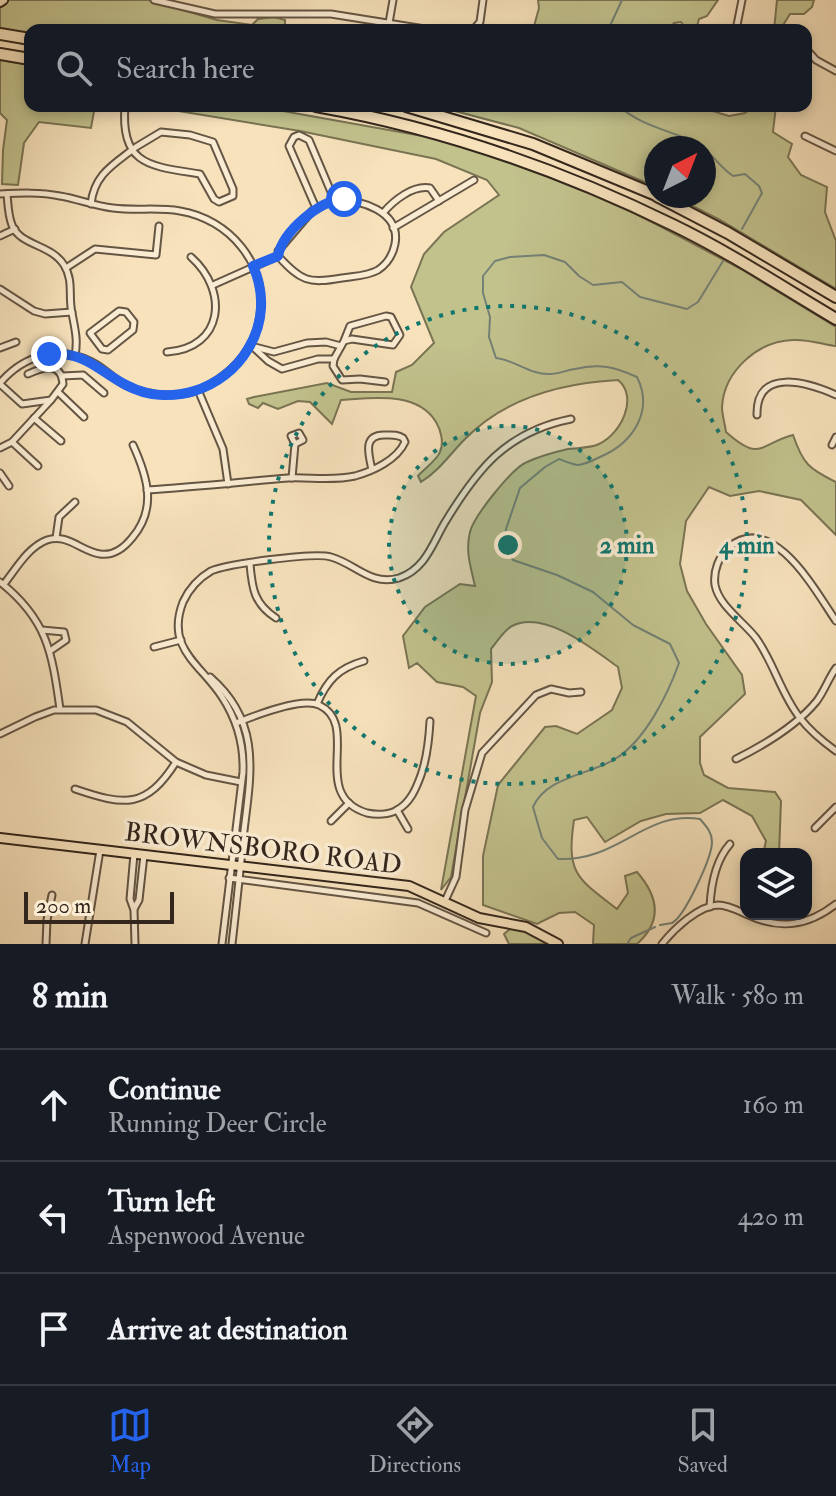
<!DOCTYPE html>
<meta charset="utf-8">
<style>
:root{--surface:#171b24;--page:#20242c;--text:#f1f3f6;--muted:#9ea1a6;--line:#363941;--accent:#2563eb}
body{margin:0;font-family:"IM FELL Double Pica",serif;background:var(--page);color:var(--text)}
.controls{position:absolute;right:24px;bottom:24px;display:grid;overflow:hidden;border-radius:16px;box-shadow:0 4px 12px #0003}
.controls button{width:72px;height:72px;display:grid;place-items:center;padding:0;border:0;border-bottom:2px solid var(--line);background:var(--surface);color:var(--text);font:40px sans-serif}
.compass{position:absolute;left:644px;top:136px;width:72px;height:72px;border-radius:50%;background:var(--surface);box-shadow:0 4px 12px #0003;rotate:42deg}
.scale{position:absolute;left:24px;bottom:20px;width:150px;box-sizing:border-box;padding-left:8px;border:4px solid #33261c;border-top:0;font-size:22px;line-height:28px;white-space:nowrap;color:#33261c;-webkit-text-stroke:6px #faecd3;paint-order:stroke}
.stop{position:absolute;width:24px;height:24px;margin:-18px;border:6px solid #2563eb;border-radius:50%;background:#fff}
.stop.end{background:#2563eb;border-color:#fff;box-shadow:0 2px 8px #0008}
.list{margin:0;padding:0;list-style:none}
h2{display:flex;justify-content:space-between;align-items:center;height:104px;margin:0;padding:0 32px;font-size:34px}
h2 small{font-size:26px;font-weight:400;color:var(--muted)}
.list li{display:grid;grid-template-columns:52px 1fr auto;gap:24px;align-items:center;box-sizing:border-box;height:112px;padding:0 32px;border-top:2px solid var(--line)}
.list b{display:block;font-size:30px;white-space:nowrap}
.list p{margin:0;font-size:26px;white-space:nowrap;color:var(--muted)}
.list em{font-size:26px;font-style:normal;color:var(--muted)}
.icon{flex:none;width:44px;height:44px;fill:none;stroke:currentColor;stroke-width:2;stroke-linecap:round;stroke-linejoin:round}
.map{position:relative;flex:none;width:836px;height:944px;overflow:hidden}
.search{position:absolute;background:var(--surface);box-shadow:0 4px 12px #0003;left:24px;right:24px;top:24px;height:88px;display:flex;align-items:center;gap:20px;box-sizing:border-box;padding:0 28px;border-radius:16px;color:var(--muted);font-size:30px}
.sheet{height:440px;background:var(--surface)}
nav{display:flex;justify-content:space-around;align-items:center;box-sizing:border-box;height:112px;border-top:2px solid var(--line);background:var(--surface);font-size:22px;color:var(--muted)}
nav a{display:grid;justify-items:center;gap:4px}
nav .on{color:var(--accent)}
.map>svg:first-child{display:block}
.green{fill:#c2c28d;stroke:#7a7454;stroke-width:2}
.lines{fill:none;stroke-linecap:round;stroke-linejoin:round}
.stream{stroke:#738176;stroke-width:2}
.street-casing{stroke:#645544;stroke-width:9}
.primary-casing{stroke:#33261c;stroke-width:12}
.highway-casing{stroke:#33261c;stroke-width:14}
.street{stroke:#faecd3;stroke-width:5}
.primary{stroke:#f7e2bc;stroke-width:8}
.highway{stroke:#f7e2bc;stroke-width:10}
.route{stroke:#2563eb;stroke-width:10}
.ring{fill:none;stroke:#0f766e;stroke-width:4;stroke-dasharray:4 8}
.labels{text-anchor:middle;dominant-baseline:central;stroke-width:7;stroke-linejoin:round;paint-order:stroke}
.street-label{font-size:26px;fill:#33261c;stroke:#faecd3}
.centre{fill:#0f766e;stroke:#faecd3;stroke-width:4}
.ring-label{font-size:24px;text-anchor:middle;font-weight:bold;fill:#0f766e;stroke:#faecd3;stroke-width:7;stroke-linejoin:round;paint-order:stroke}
</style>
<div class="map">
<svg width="836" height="944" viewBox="0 0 836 944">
<rect width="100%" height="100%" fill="#f7e2bc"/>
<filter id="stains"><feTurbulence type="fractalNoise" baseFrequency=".0025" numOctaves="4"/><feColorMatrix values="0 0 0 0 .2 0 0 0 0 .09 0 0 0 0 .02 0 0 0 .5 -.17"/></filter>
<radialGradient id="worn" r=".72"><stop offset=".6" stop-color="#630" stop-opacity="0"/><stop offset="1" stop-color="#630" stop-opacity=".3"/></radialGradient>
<g class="green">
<polygon points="9,0 148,0 217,20 252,25 258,19 274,17 285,20 285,30 30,30 30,34 0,29 0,8"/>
<polygon points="538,0 718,0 707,16 699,19 696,30 687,30 681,22 674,23 669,30 533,30 539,8"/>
<polygon points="777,0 814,0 812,7 804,14 790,14 780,30 774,30"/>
<polygon points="0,60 30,65 30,106 95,106 91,128 39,122 24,143 18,185 2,184 3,150 7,120 0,113"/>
<path d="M148,106H255L439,139L532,170L616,203L741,269L836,327V346C822,344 807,339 793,340C758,341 724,371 722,407C722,415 725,424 726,432C761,463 759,444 793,435C803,464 809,469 836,482V535L801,500L759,491L730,496L709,487L686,521L680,564L687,591L706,624L742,675L745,694L700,737V763L704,775L728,788L775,792L781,801L779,854H763L766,841L752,816L723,800L700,813L666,814L641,821L605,842L587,817L574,820C566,874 577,878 617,909L628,893L625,876L637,872C658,896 663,921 637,944H593L594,925L575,912L559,913L537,924L483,905V856L498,785L545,727L556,726L577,734L612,710L622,688L618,667C593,649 544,609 512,626C504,630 497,642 491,649L492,682L480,713L451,877L441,890L476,696L463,687L437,682L417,663L409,668L403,636L425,607L460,584L475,586C471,568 465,551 470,532C474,516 512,468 527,462C540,456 555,452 568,449C577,448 591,448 599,444C621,434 639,397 618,380C562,383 506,397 465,439C450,454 439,471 421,482L418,476C424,469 437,460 440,452C444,443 441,430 436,422C417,391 373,398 341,400L332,424L310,402L298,401L278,409L263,403L258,408L249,404L247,399L254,397L327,383L351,392H392L396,372L412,365L434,343L411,287L424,254L444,232L499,195L487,180L436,159L300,131Z"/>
<polygon points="436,106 707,106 709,110 729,116 745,113 754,106 776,106 773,132 792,144 788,157 801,175 827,187 825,212 836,241 836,289 720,220 673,196 704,196 704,148 656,148 656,187 519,128"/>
<polygon points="510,929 524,929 555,944 509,944 504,934"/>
</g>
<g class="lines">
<g class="stream">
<polyline points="608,30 622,0"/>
<path d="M619,106C641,126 668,130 695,142C709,149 718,166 733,176L745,174L759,186L762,193L742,229"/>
<path d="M660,925C660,925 672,923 672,923C685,916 712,857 712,842C712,832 706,826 700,819C645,810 618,862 558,859L542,838L533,807C546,777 589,775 615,759C645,741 668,694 679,663L670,644L633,625L593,592L557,575L513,560L504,546L506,529L520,488L545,467L559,459C564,461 571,464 577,465C584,465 594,460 600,457C633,443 654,411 637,377C615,367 599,363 575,369C567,370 558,374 550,374C530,375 515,360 496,358L489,337L490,317L483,293V276L495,261L510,257L544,255L565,262L579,276L593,285L622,282L640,297L687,309L698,302L723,261"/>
<polyline points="627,944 631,938 655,927"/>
</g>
<g class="street-casing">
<g id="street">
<polyline points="154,0 215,14 331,14 431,30"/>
<polyline points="389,23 393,0"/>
<polyline points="473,30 480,22 483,0"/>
<polyline points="736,30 742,0"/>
<polyline points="808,51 816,60 836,71"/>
<polyline points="805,136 836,151"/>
<path d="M0,194C20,193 40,192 60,196C78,199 95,206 113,208C136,211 158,207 180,211C229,219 268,264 260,315C256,346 236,370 209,385C185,399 152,397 127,386C114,380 105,368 92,362C59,345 24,355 0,383"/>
<path d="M7,194C8,204 8,215 12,225C20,246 51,244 64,265C74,281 68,296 72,313C75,330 78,339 75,356"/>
<path d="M334,200C360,199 401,211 395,244C393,254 387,264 378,270C368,276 354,276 342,278C308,284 301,281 278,256V251L312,211Z"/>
<path d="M91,204C94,176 111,166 132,150L136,147L161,132L190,135L213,142L233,189V196L219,202L214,199L200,174C151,166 120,166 125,106"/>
<polyline points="316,208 289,146 294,137 299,135 309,140 334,199"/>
<path d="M383,213C394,200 413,185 430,188L439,201"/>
<polyline points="393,228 474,180"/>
<polyline points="0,236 15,229"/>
<polyline points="66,268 95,249 156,255 159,226"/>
<polyline points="213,285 278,256"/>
<polyline points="0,289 34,311 45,314 72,312"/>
<polygon points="119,311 126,312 134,322 133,330 108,350 102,349 90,333"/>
<polyline points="251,345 268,361 282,369 318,359 334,359"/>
<polyline points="255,347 274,352 307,343 326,342 341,346"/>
<polyline points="0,348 16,342"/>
<path d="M167,352C224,348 229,291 191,257"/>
<polyline points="334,359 344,341 352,339 393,345 400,335 391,317 386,316 350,326 344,341"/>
<polyline points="334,359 333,366 342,380 360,379 385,382"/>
<polyline points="62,376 83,375 104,393"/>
<path d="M0,384L22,404L51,400L63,384C61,361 43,367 28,374"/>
<polyline points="198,390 223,449 228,484"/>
<polyline points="58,392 84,417"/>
<path d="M757,415C756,366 809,383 836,395"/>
<polyline points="34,418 61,441"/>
<polyline points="12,442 38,466"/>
<polyline points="832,445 836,437"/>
<polyline points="0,448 12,442 50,401"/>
<polyline points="0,473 9,486"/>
<polyline points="292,478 295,444 291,436 299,433 303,440 295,444"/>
<path d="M147,490C194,487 241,482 288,478C310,477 333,481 355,476C373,471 397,460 405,442L403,438C397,434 392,435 384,435C362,435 369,455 372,470"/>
<polyline points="56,538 59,517 75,502"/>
<path d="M250,564C252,588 254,604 276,618"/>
<path d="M0,582C47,619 52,652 60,709"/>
<path d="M4,584C16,569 28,547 47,540C67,533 81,551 100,554C113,556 124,548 132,538C157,509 148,478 133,445"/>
<path d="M836,621C816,592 773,511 729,547C719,556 713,571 715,585C719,606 744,622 756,638C774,663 781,694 800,718C810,731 822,741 836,751"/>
<polyline points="42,630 64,632 66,640 50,651"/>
<polyline points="154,647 181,640"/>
<path d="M210,677C264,724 250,777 243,839C240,874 236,909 232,944"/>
<path d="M317,704C327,680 339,668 364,661"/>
<path d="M236,723C254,716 301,697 319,705C362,725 308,795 367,813C376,815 389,815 397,810C410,803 416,789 421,775C427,758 429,740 430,721"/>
<polyline points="0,734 35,717 54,710 96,710 127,722 176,762 206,775 241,782"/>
<path d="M736,759C764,745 796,726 816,702C824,692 828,679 836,668"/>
<path d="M75,789C125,806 146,809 176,762"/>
<polyline points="397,810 408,829"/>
<polyline points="331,821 349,803"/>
<polyline points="815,828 836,807"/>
<polyline points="134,854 130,899 134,910 135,944"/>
<polyline points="229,878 418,903 486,933"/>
<polyline points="445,901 456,877 465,810 482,753 536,695 551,689 569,693 581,692"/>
<path d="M710,907C711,884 715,861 730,844"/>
<polyline points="134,909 139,900 144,855"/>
<polyline points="46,944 47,920 52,895"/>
<polyline points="85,944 100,850"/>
<path d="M222,944L243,772C244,744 237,720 222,697C201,664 165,649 183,602C189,589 199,578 211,571C226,564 315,552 331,557C356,564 370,586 399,578C425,569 432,545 444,524C477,469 506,432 571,419"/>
<path d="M662,944C674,929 698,906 718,905C728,905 739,911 748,915C780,930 808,926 836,904"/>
</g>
</g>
<g class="primary-casing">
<g id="primary">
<polyline points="0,2 3,0"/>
<polyline points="0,838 409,886 479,918 526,927 558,944"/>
</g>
</g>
<g class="highway-casing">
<g id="highway">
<polyline points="0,34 30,39"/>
<polyline points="0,54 30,59"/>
<path d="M316,106C440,128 559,169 673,225C729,252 782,287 836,319"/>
<polyline points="406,106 533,144 656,195"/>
<polyline points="657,196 728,233 836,297"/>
</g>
</g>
<use href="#street" class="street"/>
<use href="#primary" class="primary"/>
<use href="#highway" class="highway"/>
</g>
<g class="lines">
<path class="route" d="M49,354C86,352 96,369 126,385C169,408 224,390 248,349C264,323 265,293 253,266L278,256C283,231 320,200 344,199"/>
</g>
<circle cx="508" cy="545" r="119" fill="#0f766e" fill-opacity=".12"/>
<g class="ring">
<circle cx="508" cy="545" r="119"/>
<circle cx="508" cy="545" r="239"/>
</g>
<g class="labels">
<g class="street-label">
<text transform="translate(263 849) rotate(7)">BROWNSBORO ROAD</text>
</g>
</g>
<circle cx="508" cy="545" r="12" class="centre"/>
<g class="ring-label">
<text x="627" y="553">2 min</text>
<text x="747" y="553">4 min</text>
</g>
<rect width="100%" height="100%" filter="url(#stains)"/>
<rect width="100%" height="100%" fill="url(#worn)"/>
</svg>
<div class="controls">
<button><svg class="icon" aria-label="layers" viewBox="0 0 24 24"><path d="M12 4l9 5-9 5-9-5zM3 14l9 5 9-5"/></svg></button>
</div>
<svg class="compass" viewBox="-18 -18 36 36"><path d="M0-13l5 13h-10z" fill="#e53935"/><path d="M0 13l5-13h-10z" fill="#9ea1a6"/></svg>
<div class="scale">200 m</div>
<div class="stop" style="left:344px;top:199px"></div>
<div class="stop end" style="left:49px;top:354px"></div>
<div class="search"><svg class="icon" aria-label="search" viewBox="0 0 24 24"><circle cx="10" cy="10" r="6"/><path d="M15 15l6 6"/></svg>Search here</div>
</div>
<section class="sheet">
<h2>8 min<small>Walk · 580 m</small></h2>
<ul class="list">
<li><svg class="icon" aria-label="ahead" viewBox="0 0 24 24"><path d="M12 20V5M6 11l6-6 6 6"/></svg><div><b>Continue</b><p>Running Deer Circle</p></div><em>160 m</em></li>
<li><svg class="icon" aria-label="left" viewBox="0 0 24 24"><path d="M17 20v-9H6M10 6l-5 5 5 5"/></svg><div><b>Turn left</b><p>Aspenwood Avenue</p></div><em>420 m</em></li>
<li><svg class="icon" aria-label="arrive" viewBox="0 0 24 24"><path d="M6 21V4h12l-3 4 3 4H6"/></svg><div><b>Arrive at destination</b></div></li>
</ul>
</section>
<nav>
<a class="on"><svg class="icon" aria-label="map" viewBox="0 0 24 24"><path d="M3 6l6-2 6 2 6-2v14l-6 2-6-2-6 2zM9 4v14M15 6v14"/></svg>Map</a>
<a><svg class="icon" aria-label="directions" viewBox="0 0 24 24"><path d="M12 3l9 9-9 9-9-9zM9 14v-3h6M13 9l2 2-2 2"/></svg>Directions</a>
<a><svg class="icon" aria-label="saved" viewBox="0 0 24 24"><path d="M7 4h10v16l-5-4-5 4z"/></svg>Saved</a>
</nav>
